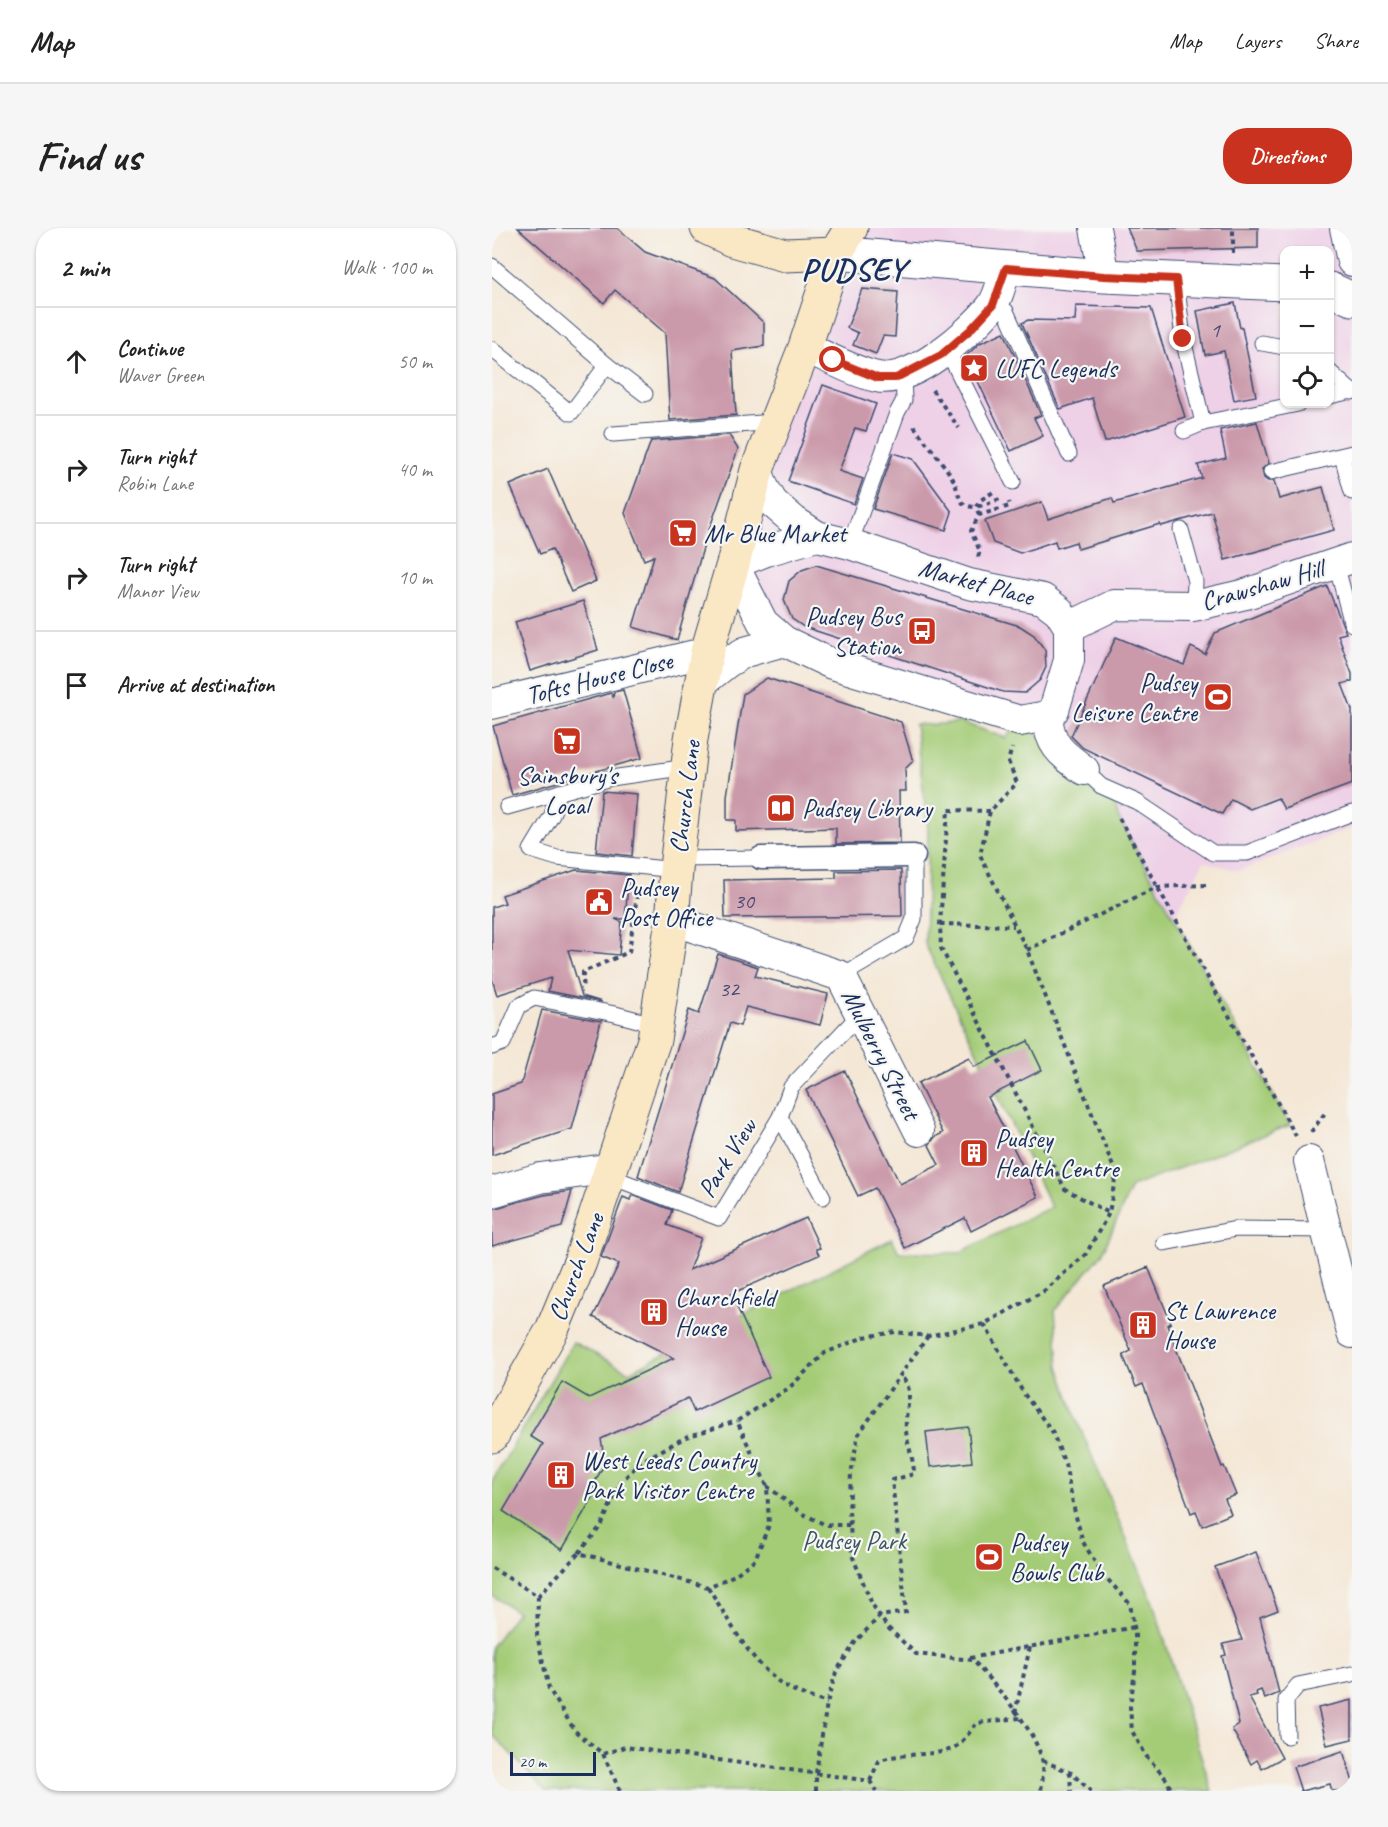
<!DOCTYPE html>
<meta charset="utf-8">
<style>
:root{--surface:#fff;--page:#f6f6f6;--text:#222;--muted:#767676;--line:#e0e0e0;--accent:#c8321e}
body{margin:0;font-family:Caveat,sans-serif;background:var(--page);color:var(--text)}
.controls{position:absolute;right:18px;top:18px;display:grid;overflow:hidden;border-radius:12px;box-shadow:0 2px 4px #0004}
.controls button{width:54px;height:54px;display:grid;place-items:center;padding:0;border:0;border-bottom:2px solid var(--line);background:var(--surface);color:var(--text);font:30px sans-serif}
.scale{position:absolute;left:18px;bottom:15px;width:86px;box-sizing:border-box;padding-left:6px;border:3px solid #1b2f5e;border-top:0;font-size:16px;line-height:21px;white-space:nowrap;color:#1b2f5e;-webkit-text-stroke:4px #f6f6f2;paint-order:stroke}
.stop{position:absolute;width:18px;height:18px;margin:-14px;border:4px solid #c8321e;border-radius:50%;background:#fff}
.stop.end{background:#c8321e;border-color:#fff;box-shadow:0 2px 6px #0008}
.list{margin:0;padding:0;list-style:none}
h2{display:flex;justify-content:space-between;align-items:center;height:78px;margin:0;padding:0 24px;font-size:26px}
h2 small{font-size:20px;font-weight:400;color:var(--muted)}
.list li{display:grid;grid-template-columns:39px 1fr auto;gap:18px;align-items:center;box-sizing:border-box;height:108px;padding:0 24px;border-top:2px solid var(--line)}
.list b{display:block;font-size:22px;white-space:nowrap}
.list p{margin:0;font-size:20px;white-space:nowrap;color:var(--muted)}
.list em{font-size:20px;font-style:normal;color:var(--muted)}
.icon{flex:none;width:33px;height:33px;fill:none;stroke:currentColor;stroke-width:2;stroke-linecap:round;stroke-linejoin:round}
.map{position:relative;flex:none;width:860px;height:1563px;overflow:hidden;border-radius:24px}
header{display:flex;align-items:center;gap:36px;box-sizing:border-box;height:84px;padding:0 30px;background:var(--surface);border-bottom:2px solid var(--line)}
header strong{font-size:28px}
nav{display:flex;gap:33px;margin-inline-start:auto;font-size:21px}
.intro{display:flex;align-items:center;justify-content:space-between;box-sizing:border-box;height:144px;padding:0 36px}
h1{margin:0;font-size:42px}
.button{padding:15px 27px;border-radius:24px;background:var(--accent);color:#fff;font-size:21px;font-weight:700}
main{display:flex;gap:36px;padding:0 36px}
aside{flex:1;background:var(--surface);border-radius:24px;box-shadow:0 2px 4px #0004}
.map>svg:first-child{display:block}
.built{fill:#eed0e7;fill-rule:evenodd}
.green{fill:#a4cc77;stroke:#607e6a;stroke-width:1.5}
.building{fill:#cb9aaa}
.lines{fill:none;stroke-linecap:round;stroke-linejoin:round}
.service-casing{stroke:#3c4b70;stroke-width:17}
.pedestrian-casing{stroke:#3c4b70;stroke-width:25}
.minor-casing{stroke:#3c4b70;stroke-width:32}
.tertiary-casing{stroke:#3c4b70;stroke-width:35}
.secondary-casing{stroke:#3c4b70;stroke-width:35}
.path{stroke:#3c4b70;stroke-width:4;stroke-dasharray:4.5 4.5;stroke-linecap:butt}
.service{stroke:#fff;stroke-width:15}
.pedestrian{stroke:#fff;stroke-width:22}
.minor{stroke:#fff;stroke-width:30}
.tertiary{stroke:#fff;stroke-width:33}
.secondary{stroke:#fae7c3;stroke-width:33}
.route{stroke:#c8321e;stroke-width:8}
.labels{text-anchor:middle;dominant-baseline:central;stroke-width:4.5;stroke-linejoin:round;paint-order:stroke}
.number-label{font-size:22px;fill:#474a71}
.poi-label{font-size:26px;fill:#1b2f5e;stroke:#f6f6f2;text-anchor:start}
.street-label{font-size:26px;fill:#1b2f5e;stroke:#f6f6f2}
.park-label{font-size:26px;fill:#3d5664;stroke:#f6f6f2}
.district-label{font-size:32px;font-weight:bold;letter-spacing:1.5px;fill:#1b2f5e;stroke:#f6f6f2}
</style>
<header>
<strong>Map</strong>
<nav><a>Map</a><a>Layers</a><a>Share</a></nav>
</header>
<div class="intro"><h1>Find us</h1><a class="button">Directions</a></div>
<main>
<aside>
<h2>2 min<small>Walk · 100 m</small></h2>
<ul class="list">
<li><svg class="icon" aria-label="ahead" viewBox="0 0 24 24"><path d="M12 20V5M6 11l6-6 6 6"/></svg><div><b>Continue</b><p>Waver Green</p></div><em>50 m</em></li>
<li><svg class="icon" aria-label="right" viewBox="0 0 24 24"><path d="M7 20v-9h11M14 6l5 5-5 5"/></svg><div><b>Turn right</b><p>Robin Lane</p></div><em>40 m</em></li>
<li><svg class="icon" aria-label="right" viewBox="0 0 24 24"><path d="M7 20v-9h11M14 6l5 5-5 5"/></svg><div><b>Turn right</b><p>Manor View</p></div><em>10 m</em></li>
<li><svg class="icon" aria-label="arrive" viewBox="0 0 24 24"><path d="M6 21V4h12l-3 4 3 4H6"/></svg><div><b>Arrive at destination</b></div></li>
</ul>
</aside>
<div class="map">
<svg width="860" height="1563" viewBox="0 0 860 1563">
<rect width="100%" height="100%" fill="#f6f6f2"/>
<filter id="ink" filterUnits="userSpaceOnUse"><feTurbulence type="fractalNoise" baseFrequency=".0167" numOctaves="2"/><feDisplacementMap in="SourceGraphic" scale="12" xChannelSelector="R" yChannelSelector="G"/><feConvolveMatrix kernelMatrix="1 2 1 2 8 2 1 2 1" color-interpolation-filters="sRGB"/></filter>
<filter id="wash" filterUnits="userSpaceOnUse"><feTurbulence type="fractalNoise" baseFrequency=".008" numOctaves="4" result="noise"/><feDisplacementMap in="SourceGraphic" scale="24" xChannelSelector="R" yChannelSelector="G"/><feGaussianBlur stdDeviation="1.35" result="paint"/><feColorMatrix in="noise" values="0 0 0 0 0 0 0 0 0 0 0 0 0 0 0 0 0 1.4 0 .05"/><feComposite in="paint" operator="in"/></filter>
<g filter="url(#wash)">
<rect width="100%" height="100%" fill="#f4e7d5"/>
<path class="built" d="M359,0H853L860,33V600L746,643L712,633L682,689L626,589L620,563L568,523L340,436L253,362L265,242ZM792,22H838V176H792Z"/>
<polygon class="green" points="528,493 620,563 626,589 798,897 639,959 610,1026 563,1082 567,1138 584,1190 661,1375 720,1563 54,1563 0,1506 0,1418 25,1384 0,1367 0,1254 81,1114 137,1144 400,1011 407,1024 467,1025 559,979 433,716 436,600 423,496 439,497 469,494 514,510"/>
<g id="blocks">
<g class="building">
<polygon points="26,0 125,0 153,24 223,50 272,95 272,118 240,123 244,187 178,192 173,105 123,62 112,75"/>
<polygon points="635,0 766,0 766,20 645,23"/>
<polygon points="370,61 406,64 403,109 391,108 384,126 361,117 366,105 355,100"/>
<polygon points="743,75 748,100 750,100 764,168 742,172 732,123 713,127 705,83"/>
<polygon points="584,78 659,80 693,189 613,214 600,170 568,181 530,95 536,92 583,93"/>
<polygon points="512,104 549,187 542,190 551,208 519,223 474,128 488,115"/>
<polygon points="331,157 384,176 374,203 363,200 347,243 371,251 362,276 296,253"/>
<polygon points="765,194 777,235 770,241 772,250 776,253 782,253 787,271 831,259 842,302 733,332 720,284 669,298 668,296 586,321 584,314 565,320 563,313 528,325 501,315 493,293 550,274 556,291 620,270 622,275 710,250 706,237 734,230 728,202"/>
<polygon points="237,207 246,221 213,313 185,412 141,399 162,328 152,332 133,285 159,213"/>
<polygon points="401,225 421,231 460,284 454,302 381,281"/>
<polygon points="56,241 104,353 79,364 60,321 48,326 18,257"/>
<polygon points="324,337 528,398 542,407 553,422 554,439 548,452 533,465 511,464 312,399 300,391 292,372 297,353 310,342"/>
<polygon points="835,358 854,405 846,407 860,446 860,453 850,456 860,482 860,556 792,581 786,570 758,581 739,571 730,586 591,520 579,508 624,409 692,437 699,419 713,426 723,405"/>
<polygon points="91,373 106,422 38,443 23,394"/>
<polygon points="275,450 409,494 421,533 413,541 414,563 407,563 408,615 344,616 344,600 244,603 244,592 235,592 235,568 251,466"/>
<polygon points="131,462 150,530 20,567 1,498 119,465 121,469 122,464"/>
<polygon points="110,563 145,566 140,628 104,624"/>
<polygon points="84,642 137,647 133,691 123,691 130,694 127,727 76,722 90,768 110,774 56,763 59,750 5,767 0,751 0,679 13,675 10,667"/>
<polygon points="409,642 410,688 233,690 232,652 344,650 344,643"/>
<polygon points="226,726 266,739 263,748 336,766 328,797 254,779 248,798 238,795 186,964 146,948 197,782 207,786"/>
<polygon points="50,782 109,793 80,901 0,927 0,866 29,856"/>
<polygon points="536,813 550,842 496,869 546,969 479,1003 473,990 413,1020 383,960 366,968 314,862 353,843 408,956 447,937 437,917 443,909 451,905 426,855 477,830 482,839"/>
<polygon points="80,963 70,999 0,1018 0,981 52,967"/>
<polygon points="140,967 180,982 175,997 209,1010 197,1042 314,990 328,1020 324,1021 327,1027 239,1066 277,1149 202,1184 196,1170 109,1211 113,1235 100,1259 105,1262 70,1322 11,1283 51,1216 38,1208 70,1154 97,1170 182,1130 101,1089 127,1036 109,1029 131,969 138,972"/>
<polygon points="656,1039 679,1095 675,1097 730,1239 732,1238 744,1267 733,1271 739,1286 710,1298 704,1283 699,1285 651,1156 644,1159 631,1127 639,1123 612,1058"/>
<polygon points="476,1199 480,1234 438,1239 434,1204"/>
<polygon points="764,1324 786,1382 768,1389 787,1465 773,1471 769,1462 764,1464 765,1467 757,1469 790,1530 770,1541 765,1532 759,1536 740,1501 747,1496 730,1428 734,1427 731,1416 750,1412 723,1339"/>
<polygon points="860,1472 860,1511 835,1517 826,1480"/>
<polygon points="851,1523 860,1551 860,1563 840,1563 838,1556 809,1563 801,1539"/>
</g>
</g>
</g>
<g filter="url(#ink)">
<use href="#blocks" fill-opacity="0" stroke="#3c4b70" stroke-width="1.5"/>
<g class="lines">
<g class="service-casing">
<g id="service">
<polyline points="0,38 115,137 79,185 0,121"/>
<polyline points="684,51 691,111 711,195 806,176"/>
<polyline points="501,77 514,83 577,226"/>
<polyline points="770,115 792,119"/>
<polyline points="455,122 521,254"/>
<polyline points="115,137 153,166"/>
<polyline points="838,144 860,164"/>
<polyline points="838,168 860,163"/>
<polyline points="692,203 711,195"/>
<polyline points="121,206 284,194"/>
<polyline points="850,228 860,264"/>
<polyline points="779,244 860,225"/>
<polyline points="689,302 703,353 702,378"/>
<polyline points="358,316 405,185 412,172 411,146"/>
<polyline points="844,336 860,396"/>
<polyline points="592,542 609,558 645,574 721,625 755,625 860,585"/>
<polyline points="67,564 60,587 39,622 65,630 184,642"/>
<polyline points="15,579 119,550 196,539"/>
<polyline points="185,631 269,630"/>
<polyline points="349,748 414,710 422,691 422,628"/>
<polyline points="0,819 11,815 27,778 42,770 123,786 165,797"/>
<polyline points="288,889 331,969"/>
<polyline points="117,948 227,990 288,889 299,859 369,785"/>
<polyline points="672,1015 744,1001 835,1002"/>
<polyline points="795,1508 794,1472 806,1457 860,1446"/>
</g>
</g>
<g class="pedestrian-casing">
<polyline id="pedestrian" points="269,630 422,628"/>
</g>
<g class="minor-casing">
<g id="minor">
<polyline points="603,0 612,48"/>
<polyline points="853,0 860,33"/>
<path d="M313,119C335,129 362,144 385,149C419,157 479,104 499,79C507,69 510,52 514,40"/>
<polyline points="265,242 272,260 281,275 302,293 325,308 358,316 477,356 551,371 567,383 577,399 577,432 562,482 555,488 528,493 340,436 292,413 271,395 241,336 274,323 325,308"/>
<polyline points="577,399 622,377 702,378 754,366 860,330"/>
<polyline points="208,456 236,434 253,424 292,413"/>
<polyline points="0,476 215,424"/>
<path d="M555,488C558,518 569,525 592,542"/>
<polyline points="180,692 349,748 427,903"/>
<polyline points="817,933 860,1105"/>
<polyline points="0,964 48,950 121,940"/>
</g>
</g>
<g class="tertiary-casing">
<g id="tertiary">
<polyline points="344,25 612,48 792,56"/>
<polyline points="838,61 860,71"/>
</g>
</g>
<g class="secondary-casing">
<g id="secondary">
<polyline points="215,0 240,12 293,27 344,25"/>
<polyline points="0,1208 60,1102 88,1034 162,812 180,692 185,631 199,511 215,424 241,336 265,242 313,119 344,25 359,0"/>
</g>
</g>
<g class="path">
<polyline points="741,25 741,0"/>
<polyline points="440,162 467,200"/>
<path d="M422,198C433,214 456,240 463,255C466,263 467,276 476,278C485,281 499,274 508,271"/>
<polyline points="487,287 484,279 487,273 503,263"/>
<polyline points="486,329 488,323 479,303 487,287 518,278 517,274"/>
<polyline points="498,583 456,582 448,696 449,720 573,961 617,985"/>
<polyline points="627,590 804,908"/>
<polyline points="448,696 522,698"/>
<polyline points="535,722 665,659 714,657"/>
<polyline points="93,756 91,755 91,744 137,724 146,660"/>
<polyline points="819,904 833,885"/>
<polyline points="492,1096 532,1166 560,1203 573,1236 583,1285 591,1314 609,1344 638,1376 643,1404 643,1443 638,1479 640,1503 655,1529 676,1553 679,1563"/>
<path d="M436,1108L366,1207L359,1246L357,1283L360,1327L380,1376L395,1399L424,1426L481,1432C504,1460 540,1496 550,1531C553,1540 550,1553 549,1563"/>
<polyline points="275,1258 311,1286 334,1297 358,1297"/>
<polyline points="87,1325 109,1298 129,1254 148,1234 194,1209 245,1193"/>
<polyline points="0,1340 46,1368 87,1325 216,1359 243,1347 263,1331 277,1297 275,1258 245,1193 297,1160 333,1125 372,1109 403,1104 436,1108 492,1096 552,1063 594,1026 617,985 624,946 535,722 488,627 498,583 525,555 516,533 520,520"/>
<path d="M216,1359C235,1389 253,1425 281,1449C295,1462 317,1469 335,1475"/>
<polyline points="46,1368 45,1407 57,1461 83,1503 111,1526 128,1563"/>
<polyline points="478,1430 643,1399"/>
<polyline points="523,1485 538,1419"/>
<polyline points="111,1526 133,1519 378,1553 384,1563"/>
<polyline points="551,1533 578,1544 599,1563"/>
<polyline points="578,1544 579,1563"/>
<path d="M378,1553L387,1533C408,1523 451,1530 466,1517C473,1511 479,1502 485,1495L528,1490"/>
<path d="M324,1563V1545L335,1475L344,1444L364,1413L388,1388L414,1384L400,1252L422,1246C422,1228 412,1211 414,1193C414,1182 419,1170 416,1159C415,1155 411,1151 408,1147"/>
</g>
<use href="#service" class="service"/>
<use href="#pedestrian" class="pedestrian"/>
<use href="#minor" class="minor"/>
<use href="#tertiary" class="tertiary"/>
<use href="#secondary" class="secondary"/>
</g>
</g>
<g class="lines" filter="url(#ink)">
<polyline class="route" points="341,132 386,150 404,150 449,127 478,102 501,77 514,40 612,48 684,51 691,111"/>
</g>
<defs>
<g id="sight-square" transform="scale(1.5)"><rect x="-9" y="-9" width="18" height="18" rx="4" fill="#c8321e" stroke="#f6f6f2"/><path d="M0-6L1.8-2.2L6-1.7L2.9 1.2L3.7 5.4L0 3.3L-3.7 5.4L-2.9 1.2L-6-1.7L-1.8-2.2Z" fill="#fff"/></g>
<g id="supermarket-square" transform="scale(1.5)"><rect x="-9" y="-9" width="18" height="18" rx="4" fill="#c8321e" stroke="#f6f6f2"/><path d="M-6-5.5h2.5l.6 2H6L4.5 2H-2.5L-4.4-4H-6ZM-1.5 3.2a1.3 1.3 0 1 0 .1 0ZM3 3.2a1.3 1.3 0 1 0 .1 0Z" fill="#fff"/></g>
<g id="bus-square" transform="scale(1.5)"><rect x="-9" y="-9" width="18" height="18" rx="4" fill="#c8321e" stroke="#f6f6f2"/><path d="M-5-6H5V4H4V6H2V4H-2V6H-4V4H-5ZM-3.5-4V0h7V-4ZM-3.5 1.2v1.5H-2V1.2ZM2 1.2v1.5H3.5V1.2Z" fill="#fff"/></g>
<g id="stadium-square" transform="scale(1.5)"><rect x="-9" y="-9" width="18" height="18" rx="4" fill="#c8321e" stroke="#f6f6f2"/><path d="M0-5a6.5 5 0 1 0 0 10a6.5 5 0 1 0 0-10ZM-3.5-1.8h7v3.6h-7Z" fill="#fff"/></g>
<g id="library-square" transform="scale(1.5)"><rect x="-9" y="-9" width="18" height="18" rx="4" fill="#c8321e" stroke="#f6f6f2"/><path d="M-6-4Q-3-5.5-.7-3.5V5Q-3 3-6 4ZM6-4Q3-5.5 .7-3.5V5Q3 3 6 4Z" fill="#fff"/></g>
<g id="civic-square" transform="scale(1.5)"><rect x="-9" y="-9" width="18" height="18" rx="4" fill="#c8321e" stroke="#f6f6f2"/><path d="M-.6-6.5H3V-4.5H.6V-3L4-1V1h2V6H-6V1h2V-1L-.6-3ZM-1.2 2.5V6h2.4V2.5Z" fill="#fff"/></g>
<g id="building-square" transform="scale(1.5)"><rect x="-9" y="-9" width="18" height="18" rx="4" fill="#c8321e" stroke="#f6f6f2"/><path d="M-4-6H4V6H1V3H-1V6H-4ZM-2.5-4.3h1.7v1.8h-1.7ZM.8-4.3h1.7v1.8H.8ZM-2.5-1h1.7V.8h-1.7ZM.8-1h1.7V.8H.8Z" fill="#fff"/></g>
</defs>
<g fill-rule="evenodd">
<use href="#sight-square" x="482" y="140"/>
<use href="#supermarket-square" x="191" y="305"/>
<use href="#bus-square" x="430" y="403"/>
<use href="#stadium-square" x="726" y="469"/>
<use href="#supermarket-square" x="75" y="513"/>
<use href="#library-square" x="289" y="580"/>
<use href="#civic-square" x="107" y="674"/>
<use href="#building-square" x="482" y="925"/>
<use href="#building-square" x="162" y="1084"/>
<use href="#building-square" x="651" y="1097"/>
<use href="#building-square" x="69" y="1247"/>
<use href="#stadium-square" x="497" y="1329"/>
</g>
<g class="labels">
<g class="number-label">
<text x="723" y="102">1</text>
<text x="252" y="673">30</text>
<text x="237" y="761">32</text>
</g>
<g class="poi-label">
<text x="503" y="140">LUFC Legends</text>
<text x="212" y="305">Mr Blue Market</text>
<text x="409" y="388" text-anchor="end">Pudsey Bus<tspan x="409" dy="30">Station</tspan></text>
<text x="705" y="454" text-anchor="end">Pudsey<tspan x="705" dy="30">Leisure Centre</tspan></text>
<text x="75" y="547" text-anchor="middle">Sainsbury's<tspan x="75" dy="30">Local</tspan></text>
<text x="310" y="580">Pudsey Library</text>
<text x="128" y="659">Pudsey<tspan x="128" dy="30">Post Office</tspan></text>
<text x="503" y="910">Pudsey<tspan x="503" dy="30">Health Centre</tspan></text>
<text x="183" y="1069">Churchfield<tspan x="183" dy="30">House</tspan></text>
<text x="672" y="1082">St Lawrence<tspan x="672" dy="30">House</tspan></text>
<text x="90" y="1232">West Leeds Country<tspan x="90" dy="30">Park Visitor Centre</tspan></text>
<text x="518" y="1314">Pudsey<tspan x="518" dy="30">Bowls Club</tspan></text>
</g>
<g class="street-label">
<text transform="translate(484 354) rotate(15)">Market Place</text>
<text transform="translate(770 357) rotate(-16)">Crawshaw Hill</text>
<text transform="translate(107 450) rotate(-14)">Tofts House Close</text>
<text transform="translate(193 569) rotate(-83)">Church Lane</text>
<text transform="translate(389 826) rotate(63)">Mulberry Street</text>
<text transform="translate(235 930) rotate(-58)">Park View</text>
<text transform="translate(84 1039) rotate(-69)">Church Lane</text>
</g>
<g class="park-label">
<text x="362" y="1312">Pudsey Park</text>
</g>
<g class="district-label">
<text x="362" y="41">PUDSEY</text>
</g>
</g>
</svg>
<div class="controls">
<button>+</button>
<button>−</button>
<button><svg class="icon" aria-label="locate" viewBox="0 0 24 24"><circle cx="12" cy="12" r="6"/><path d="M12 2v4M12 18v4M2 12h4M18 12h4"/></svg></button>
</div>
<div class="scale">20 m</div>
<div class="stop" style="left:341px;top:132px"></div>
<div class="stop end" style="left:691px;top:111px"></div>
</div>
</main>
